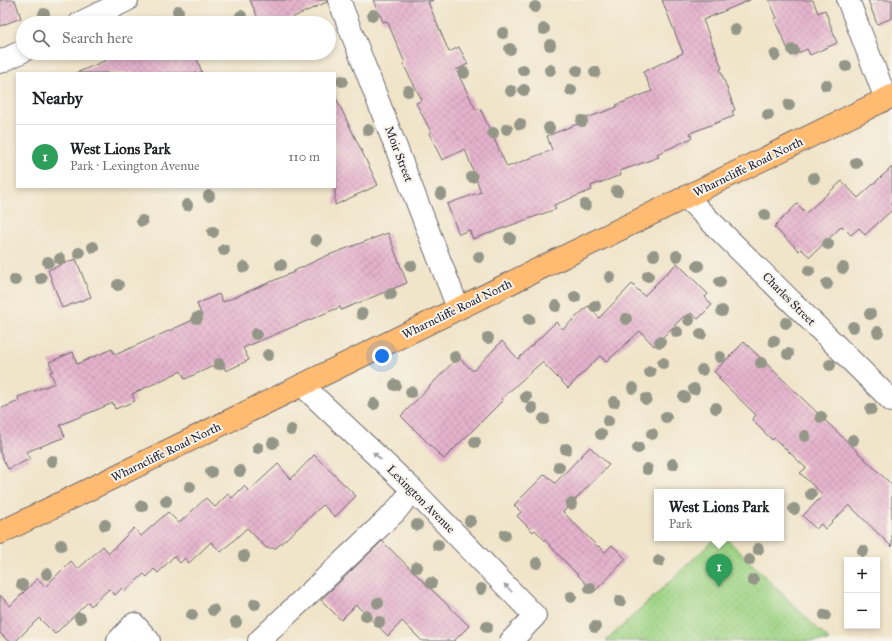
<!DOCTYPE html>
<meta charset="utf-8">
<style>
:root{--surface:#fff;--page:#f2f2f2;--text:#202124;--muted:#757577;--line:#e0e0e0;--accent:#111827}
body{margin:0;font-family:"IM FELL Great Primer",serif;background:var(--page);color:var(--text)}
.controls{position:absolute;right:12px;bottom:12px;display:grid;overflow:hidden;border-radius:0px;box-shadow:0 2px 6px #0003}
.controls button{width:36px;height:36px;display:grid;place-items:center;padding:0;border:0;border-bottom:1px solid var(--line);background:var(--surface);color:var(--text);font:20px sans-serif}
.you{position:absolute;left:382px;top:356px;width:14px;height:14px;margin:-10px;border:3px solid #fff;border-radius:50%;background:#1a73e8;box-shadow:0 0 0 6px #1a73e833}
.badge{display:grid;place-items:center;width:26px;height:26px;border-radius:50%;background:var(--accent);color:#fff;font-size:13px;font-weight:700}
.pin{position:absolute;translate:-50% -33px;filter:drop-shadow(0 1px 2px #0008)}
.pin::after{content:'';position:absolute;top:21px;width:14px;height:12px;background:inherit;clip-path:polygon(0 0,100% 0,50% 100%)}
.popup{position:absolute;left:654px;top:489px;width:130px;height:52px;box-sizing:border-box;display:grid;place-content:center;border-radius:0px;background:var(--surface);filter:drop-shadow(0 1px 3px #0005);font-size:13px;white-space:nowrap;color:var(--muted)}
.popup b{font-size:15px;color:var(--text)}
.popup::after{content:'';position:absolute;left:50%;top:100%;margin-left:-8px;border:8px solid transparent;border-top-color:var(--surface)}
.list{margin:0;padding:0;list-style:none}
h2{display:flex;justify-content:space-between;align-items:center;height:52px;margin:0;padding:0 16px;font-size:17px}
h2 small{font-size:13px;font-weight:400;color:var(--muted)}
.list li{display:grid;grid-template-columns:26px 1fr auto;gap:12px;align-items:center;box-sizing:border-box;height:64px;padding:0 16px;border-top:1px solid var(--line)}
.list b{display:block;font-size:15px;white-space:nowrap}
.list p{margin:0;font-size:13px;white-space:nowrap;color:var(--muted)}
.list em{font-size:13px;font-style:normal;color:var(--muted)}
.icon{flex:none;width:22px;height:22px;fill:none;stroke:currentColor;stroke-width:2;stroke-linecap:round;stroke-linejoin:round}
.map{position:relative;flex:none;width:892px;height:641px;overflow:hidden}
.search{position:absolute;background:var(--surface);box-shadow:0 2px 6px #0003;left:16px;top:16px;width:320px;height:44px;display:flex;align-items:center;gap:10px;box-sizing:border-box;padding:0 14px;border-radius:22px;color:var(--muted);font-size:15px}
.panel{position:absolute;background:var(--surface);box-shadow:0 2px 6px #0003;left:16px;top:72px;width:320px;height:116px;border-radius:0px}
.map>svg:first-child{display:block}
.park{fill:url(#park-dots);stroke:#607b60}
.building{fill:url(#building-cross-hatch)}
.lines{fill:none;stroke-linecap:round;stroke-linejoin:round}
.minor-casing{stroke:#6a666d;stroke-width:24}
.major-casing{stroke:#6a666d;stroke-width:24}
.minor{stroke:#fff;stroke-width:22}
.major{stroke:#ffbb71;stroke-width:22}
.tree{fill:#949687}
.oneway{fill:#9c9ca7}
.labels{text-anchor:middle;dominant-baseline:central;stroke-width:4;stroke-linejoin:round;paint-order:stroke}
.street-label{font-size:12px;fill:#22223b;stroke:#f7f3e8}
</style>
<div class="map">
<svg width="892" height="641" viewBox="0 0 892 641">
<defs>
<pattern id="park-dots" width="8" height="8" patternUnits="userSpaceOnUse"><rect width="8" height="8" fill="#9fd485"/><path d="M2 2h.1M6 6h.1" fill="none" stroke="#89b674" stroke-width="1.8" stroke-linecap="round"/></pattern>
<pattern id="building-cross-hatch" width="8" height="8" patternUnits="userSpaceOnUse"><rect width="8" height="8" fill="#e5b2cc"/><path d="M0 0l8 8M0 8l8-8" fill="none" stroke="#c499b0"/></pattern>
</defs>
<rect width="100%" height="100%" fill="#f7f3e8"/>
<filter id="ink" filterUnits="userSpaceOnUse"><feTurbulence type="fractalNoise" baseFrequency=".025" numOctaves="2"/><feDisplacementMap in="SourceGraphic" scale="8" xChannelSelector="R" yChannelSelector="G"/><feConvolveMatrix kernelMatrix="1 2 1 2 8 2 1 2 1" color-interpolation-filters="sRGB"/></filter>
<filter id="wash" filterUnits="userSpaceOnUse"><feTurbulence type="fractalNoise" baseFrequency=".012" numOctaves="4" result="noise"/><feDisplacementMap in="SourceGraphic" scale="16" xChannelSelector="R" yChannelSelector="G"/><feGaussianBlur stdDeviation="0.9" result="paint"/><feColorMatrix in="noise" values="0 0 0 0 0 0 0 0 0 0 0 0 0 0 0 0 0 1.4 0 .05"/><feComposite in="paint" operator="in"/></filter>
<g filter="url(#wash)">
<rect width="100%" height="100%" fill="#f0e4c9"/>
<polygon class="park" points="716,538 726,538 830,641 606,641"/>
<g id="blocks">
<g class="building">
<polygon points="0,0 15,0 21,18 0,26"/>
<polygon points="250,0 327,0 327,2 280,23 260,23"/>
<polygon points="373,0 433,0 428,2 449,52 459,47 468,64 456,70 476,110 480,108 507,167 552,150 547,136 585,121 584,119 617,107 616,105 652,91 643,72 683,53 662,0 750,0 703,20 722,68 720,69 735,110 732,111 734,116 690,133 692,138 657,154 659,157 620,171 621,175 591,186 592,190 554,205 556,209 473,239 469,230 459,234 447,204 481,192 465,149 442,160 429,133 431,132 416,103 422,100 403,64 405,63 387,21 383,22"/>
<polygon points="769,0 813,0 818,13 825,10 837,43 810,55 807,49 791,56 774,19 777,18"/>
<polygon points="868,0 892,0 892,18 877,24"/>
<polygon points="123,53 195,53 202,73 76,73"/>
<polygon points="335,96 378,185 335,205"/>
<polygon points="892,167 892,210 865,235 859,228 851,235 842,226 810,257 801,249 799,251 774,227 797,204 806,213 842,181 858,198"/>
<polygon points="388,233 407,283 341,310 340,307 243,348 249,360 226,371 222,362 185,379 181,371 132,394 135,401 115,409 113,403 60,425 65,437 26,452 30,459 8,469 0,452 0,409 19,401 18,397 55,383 50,372 53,371 49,362 73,352 77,364 112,349 115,355 202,316 197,304 219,294 223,302 294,272 294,271 326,256"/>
<polygon points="76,259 91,297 62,308 48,270"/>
<polygon points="677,263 708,294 705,297 712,305 698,319 691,313 686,318 684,316 654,346 640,331 606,362 600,356 568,388 542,362 501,399 503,400 444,459 401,416 458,357 473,371 502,341 518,359 556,322 563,329 588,306 599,318 632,284 644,296"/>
<polygon points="744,342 892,485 892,547 849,505 825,529 821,524 816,529 803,516 823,495 800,473 806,468 774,438 772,440 752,420 756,415 718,378 720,377 714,372"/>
<polygon points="590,447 609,465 563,512 598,547 599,546 605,552 612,545 626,559 594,592 535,530 533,532 517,516 521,512 514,505 545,474 555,483"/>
<polygon points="314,455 356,496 335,517 323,505 276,548 266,548 247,528 221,552 211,542 189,563 185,558 180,563 174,556 158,573 154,569 147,577 144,574 125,591 122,588 115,595 109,589 91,606 88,602 55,634 39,618 16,641 8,641 0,633 0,595 10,606 37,579 45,587 71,561 78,569 103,546 109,553 134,528 141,536 168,512 179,523 206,498 215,507 228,494 232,498 244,486 249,491 278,464 291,479"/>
<polygon points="382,541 469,626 454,641 422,641 402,621 388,636 356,605 341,620 321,600"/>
</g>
</g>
</g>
<g filter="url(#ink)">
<use href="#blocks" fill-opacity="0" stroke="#6a666d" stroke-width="1"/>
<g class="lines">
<g class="minor-casing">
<g id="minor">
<polyline points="339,0 458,308"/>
<polyline points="848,0 886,99"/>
<polyline points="80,23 127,0"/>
<polyline points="0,62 23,51"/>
<polyline points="686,197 892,401"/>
<polyline points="302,385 413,490 535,616 511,641"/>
<polyline points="118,641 134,624 149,641"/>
<polyline points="259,641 395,512 413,490"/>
</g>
</g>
<g class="major-casing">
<polyline id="major" points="0,533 892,96"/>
</g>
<use href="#minor" class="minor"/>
<use href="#major" class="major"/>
</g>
<g class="tree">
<circle cx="535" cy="7" r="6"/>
<circle cx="178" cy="11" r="6"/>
<circle cx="44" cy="14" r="6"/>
<circle cx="373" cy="15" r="6"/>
<circle cx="241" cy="16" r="6"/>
<circle cx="544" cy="29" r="6"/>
<circle cx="735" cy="29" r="6"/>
<circle cx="503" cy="33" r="6"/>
<circle cx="550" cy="45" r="6"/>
<circle cx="510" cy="49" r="6"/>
<circle cx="793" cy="50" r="6"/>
<circle cx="775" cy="55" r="6"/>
<circle cx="846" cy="66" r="6"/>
<circle cx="523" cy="70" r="6"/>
<circle cx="550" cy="70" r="6"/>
<circle cx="577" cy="71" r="6"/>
<circle cx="595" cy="72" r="6"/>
<circle cx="464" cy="73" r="6"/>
<circle cx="342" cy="81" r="6"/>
<circle cx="826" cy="85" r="6"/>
<circle cx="524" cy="90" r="6"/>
<circle cx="571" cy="90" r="6"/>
<circle cx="408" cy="91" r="6"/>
<circle cx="511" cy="91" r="6"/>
<circle cx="789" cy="105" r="6"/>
<circle cx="768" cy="115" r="6"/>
<circle cx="582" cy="121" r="6"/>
<circle cx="520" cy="124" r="6"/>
<circle cx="549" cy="128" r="6"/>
<circle cx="507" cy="129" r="6"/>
<circle cx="368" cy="130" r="6"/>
<circle cx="493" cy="133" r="6"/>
<circle cx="856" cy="163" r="6"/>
<circle cx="472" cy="177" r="6"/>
<circle cx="814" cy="178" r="6"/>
<circle cx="617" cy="191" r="6"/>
<circle cx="441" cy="194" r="6"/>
<circle cx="209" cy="196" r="6"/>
<circle cx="187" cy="205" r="6"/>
<circle cx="585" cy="205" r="6"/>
<circle cx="765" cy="215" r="6"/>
<circle cx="142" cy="221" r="6"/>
<circle cx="213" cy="232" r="6"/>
<circle cx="510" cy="238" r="6"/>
<circle cx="316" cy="240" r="6"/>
<circle cx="828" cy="244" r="6"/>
<circle cx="93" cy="247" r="6"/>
<circle cx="224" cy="250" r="6"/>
<circle cx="79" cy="253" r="6"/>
<circle cx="654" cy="255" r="6"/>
<circle cx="677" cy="256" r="6"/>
<circle cx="479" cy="257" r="6"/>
<circle cx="60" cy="259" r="6"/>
<circle cx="48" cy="262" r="6"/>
<circle cx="281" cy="265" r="6"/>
<circle cx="411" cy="266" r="6"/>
<circle cx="698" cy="266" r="6"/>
<circle cx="244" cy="267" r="6"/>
<circle cx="843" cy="268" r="6"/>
<circle cx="809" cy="271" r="6"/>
<circle cx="648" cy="276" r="6"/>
<circle cx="610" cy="277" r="6"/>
<circle cx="41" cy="278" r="6"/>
<circle cx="15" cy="280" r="6"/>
<circle cx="720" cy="282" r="6"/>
<circle cx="827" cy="284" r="6"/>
<circle cx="118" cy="285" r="6"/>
<circle cx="391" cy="294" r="6"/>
<circle cx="575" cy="297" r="6"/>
<circle cx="556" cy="306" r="6"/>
<circle cx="595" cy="306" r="6"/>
<circle cx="722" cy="311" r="6"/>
<circle cx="362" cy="314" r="6"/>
<circle cx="870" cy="314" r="6"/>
<circle cx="197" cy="318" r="6"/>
<circle cx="529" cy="319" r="6"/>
<circle cx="626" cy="319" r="6"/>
<circle cx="689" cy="320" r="6"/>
<circle cx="786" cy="323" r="6"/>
<circle cx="853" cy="327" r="6"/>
<circle cx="677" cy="332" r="6"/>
<circle cx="878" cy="332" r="6"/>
<circle cx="256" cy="334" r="6"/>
<circle cx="701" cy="334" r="6"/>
<circle cx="488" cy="338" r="6"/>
<circle cx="774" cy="341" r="6"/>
<circle cx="660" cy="342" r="6"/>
<circle cx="788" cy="354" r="6"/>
<circle cx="268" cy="355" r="6"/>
<circle cx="455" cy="357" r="6"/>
<circle cx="720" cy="357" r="6"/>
<circle cx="663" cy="363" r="6"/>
<circle cx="761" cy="363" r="6"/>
<circle cx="219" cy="364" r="6"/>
<circle cx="830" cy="365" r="6"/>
<circle cx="702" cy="370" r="6"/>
<circle cx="650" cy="372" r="6"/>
<circle cx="395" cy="385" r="6"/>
<circle cx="633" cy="388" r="6"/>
<circle cx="694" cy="389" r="6"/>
<circle cx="411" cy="392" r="6"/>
<circle cx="526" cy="397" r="6"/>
<circle cx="684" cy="397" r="6"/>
<circle cx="646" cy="399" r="6"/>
<circle cx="614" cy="402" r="6"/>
<circle cx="374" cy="404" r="6"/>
<circle cx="532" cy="408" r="6"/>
<circle cx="716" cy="408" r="6"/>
<circle cx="871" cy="409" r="6"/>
<circle cx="666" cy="417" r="6"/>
<circle cx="821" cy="417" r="6"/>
<circle cx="544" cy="419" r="6"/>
<circle cx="608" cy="421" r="6"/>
<circle cx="291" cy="430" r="6"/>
<circle cx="601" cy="434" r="6"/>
<circle cx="652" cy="434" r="6"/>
<circle cx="805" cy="436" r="6"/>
<circle cx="853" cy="440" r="6"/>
<circle cx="475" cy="442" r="6"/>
<circle cx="273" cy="443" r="6"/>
<circle cx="258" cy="448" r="6"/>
<circle cx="638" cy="448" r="6"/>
<circle cx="566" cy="449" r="6"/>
<circle cx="52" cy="461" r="6"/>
<circle cx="673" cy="464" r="6"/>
<circle cx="559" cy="467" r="6"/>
<circle cx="647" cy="469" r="6"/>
<circle cx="240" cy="471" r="6"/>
<circle cx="211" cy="472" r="6"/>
<circle cx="190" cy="487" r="6"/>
<circle cx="811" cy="494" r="6"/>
<circle cx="166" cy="501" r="6"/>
<circle cx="571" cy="504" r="6"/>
<circle cx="142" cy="506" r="6"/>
<circle cx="794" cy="509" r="6"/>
<circle cx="470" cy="521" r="6"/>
<circle cx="105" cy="525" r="6"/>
<circle cx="417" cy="525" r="6"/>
<circle cx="505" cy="535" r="6"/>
<circle cx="61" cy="545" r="6"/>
<circle cx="438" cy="545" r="6"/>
<circle cx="758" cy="549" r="6"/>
<circle cx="863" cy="551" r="6"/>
<circle cx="244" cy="556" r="6"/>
<circle cx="749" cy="560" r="6"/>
<circle cx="659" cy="561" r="6"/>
<circle cx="537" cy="563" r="6"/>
<circle cx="417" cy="567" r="6"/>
<circle cx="47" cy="574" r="6"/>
<circle cx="753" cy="580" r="6"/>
<circle cx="431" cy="583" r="6"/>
<circle cx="22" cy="585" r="6"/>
<circle cx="590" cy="588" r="6"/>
<circle cx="481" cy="589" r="6"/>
<circle cx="571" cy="597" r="6"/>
<circle cx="620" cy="601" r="6"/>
<circle cx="378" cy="603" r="6"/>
<circle cx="255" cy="604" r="6"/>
<circle cx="213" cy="610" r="6"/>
<circle cx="192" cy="615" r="6"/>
<circle cx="825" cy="615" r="6"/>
<circle cx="366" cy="616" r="6"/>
<circle cx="80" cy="618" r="6"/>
<circle cx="236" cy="622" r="6"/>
<circle cx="379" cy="622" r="6"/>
<circle cx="487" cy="627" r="6"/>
<circle cx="595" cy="627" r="6"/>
</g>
<defs><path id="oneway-solid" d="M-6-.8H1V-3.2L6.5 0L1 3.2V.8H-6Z"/></defs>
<g class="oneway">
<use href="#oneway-solid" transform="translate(377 456) rotate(-137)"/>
<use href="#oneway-solid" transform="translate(508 588) rotate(-134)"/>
</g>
</g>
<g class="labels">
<g class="street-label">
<text transform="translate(399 154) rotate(69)">Moir Street</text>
<text transform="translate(748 167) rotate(-26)">Wharncliffe Road North</text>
<text transform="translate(789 299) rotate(45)">Charles Street</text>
<text transform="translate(457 309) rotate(-26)">Wharncliffe Road North</text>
<text transform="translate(166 452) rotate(-26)">Wharncliffe Road North</text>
<text transform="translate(421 499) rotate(45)">Lexington Avenue</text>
</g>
</g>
</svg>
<div class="controls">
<button>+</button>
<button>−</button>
</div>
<div class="you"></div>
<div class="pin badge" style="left:719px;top:587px;background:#2e9e5b">1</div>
<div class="popup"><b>West Lions Park</b>Park</div>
<div class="search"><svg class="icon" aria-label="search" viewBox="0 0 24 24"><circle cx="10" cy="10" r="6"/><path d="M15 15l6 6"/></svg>Search here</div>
<section class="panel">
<h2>Nearby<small></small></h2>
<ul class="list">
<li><span class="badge" style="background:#2e9e5b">1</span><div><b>West Lions Park</b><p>Park · Lexington Avenue</p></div><em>110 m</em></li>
</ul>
</section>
</div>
